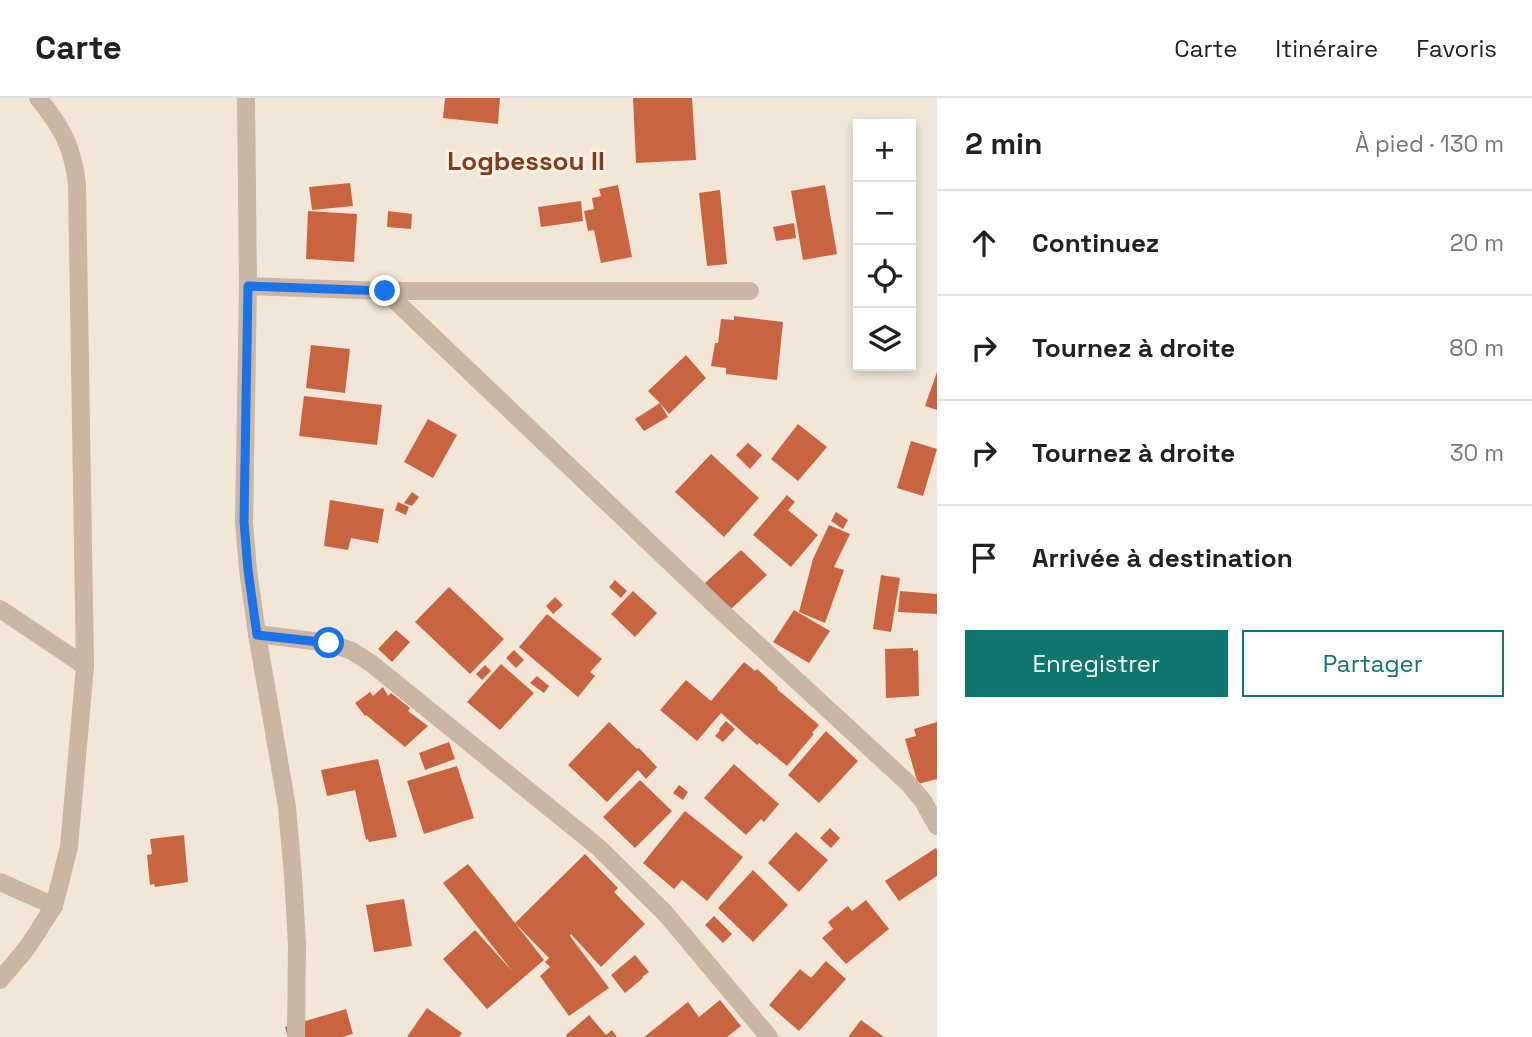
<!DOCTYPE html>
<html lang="fr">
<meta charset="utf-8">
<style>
:root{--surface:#fff;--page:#f2f2f2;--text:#202124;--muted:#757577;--line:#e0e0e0;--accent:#0f766e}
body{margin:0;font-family:"Space Grotesk",sans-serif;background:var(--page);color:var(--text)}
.controls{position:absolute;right:21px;top:21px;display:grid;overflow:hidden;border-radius:0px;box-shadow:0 4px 10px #0003}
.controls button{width:63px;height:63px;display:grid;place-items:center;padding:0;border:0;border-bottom:2px solid var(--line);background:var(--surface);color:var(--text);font:35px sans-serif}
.stop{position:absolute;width:21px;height:21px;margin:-16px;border:5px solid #1a73e8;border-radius:50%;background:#fff}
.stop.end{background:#1a73e8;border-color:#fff;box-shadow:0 2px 7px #0008}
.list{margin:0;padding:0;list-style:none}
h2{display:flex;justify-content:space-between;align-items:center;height:91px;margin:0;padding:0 28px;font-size:30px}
h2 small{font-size:23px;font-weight:400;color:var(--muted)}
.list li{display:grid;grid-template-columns:46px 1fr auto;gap:21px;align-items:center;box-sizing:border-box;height:105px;padding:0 28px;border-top:2px solid var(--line)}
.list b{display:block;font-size:26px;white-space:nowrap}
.list em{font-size:23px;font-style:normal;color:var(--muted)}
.actions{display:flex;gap:14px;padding:21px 28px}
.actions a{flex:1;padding:16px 0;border:2px solid var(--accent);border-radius:0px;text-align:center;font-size:24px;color:var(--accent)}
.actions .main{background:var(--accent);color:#fff}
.icon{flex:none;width:38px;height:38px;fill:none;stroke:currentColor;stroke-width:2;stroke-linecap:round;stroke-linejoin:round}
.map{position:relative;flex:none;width:937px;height:939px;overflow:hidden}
header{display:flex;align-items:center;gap:42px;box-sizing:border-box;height:98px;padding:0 35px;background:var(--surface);border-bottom:2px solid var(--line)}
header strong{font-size:33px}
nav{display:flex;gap:38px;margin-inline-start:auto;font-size:24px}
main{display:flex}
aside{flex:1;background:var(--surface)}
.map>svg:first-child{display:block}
.building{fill:#c86540}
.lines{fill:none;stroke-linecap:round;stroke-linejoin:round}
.minor{stroke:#c9b6a4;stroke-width:18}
.route{stroke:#1a73e8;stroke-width:9}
.labels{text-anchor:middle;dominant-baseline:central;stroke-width:6;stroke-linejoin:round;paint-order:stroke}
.district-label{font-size:26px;font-weight:bold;fill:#853a1e;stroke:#f9f0e4}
</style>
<header>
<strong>Carte</strong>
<nav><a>Carte</a><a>Itinéraire</a><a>Favoris</a></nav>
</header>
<main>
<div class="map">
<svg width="937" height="939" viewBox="0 0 937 939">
<rect width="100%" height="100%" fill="#f1e6d8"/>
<g class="building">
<polygon points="445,0 500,0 498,26 443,20"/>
<polygon points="633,0 692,0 696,62 636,65"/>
<polygon points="350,85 353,108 312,112 309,89"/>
<polygon points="618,87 632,159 601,165 594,132 588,133 584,113 594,111 592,100 601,98 599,91"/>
<polygon points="825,87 837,156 803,162 791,93"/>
<polygon points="720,92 727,166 707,168 699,95"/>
<polygon points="581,103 583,123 541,129 538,109"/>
<polygon points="308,113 357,116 354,164 306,161"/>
<polygon points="388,113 412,116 411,131 387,129"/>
<polygon points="794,125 796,140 776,143 773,129"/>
<polygon points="734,218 783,224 777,282 726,276 726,270 711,268 715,245 718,245 721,221 734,222"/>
<polygon points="311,247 350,251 345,295 306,290"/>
<polygon points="686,257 706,280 669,316 660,305 668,319 644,333 635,321 660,305 648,293"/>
<polygon points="937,274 937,312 925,308"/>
<polygon points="304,298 382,307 377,347 299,338"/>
<polygon points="428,321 457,337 433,380 404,364"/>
<polygon points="798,326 827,349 798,383 771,361"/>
<polygon points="911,343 937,351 923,398 897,390"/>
<polygon points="748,345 762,357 750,371 736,357"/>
<polygon points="711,356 759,400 724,439 675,394"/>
<polygon points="412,394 419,399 412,408 404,405"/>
<polygon points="787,397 795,404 788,412 818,437 791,469 753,437"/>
<polygon points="330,402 384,411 378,445 351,440 348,452 324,448"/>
<polygon points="398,404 409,409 406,417 395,412"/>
<polygon points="836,414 848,422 843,431 831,423"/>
<polygon points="829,427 850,436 834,469 844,472 825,525 799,514 813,461"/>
<polygon points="741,452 767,477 730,512 705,485"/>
<polygon points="881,477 900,480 891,534 873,531"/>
<polygon points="615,482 627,493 621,500 609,489"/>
<polygon points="449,489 504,541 470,576 415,524"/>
<polygon points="633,493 657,515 635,539 611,516"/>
<polygon points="900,493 937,496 937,516 898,514"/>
<polygon points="555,499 563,507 553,516 546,508"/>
<polygon points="794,512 830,533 809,565 773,544"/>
<polygon points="547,516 602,561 590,574 595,578 578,599 519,549"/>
<polygon points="396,532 410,544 392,564 378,551"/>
<polygon points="913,550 913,553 918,552 919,598 886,600 885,551"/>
<polygon points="514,552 524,562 516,570 506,560"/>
<polygon points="744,564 755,573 757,571 778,590 777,591 819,627 812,635 814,636 787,668 759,645 757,647 721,615 697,643 660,612 686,582 711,603"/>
<polygon points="501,566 534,595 500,632 467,604"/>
<polygon points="485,567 491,573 482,582 476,576"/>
<polygon points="537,578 549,588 544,595 530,585"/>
<polygon points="383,589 388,598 391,595 410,610 408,613 428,628 405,649 366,617 365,618 355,605 370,594 373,598"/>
<polygon points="726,623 735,631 723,644 715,638 720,632 719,631"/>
<polygon points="609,624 637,651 639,650 657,669 646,681 638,672 607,704 568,667"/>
<polygon points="937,624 937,681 918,686 905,641 916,638 914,631"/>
<polygon points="826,633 858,663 819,705 788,677"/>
<polygon points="449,644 455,661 425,672 419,655"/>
<polygon points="378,661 397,739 369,744 368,741 366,742 355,692 327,698 321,672"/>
<polygon points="734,666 779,706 764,724 761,721 746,737 704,700"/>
<polygon points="457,668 474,720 424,736 407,683"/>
<polygon points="640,682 672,713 635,750 603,719"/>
<polygon points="679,687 688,694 683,702 673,695"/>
<polygon points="685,713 743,759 707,803 682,782 674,791 643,765"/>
<polygon points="830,730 840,740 831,750 820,740"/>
<polygon points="796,734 828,762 799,794 768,765"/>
<polygon points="184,737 188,784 155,789 154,786 150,787 147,757 152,756 150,741"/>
<polygon points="936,750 937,753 937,778 899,803 885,783"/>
<polygon points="585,756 618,790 614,794 645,826 601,869 571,836 570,838 609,890 569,918 540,878 550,869 545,864 549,860 515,825 544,862 487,911 443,861 475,832 513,874 443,785 468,766 515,825"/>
<polygon points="753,772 788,807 753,844 718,810"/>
<polygon points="404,801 412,848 374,854 366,807"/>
<polygon points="866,802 889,831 846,866 822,840 833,831 828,824 848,808 852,813"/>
<polygon points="714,818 732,836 723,845 705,827"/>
<polygon points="635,857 649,874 642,879 643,880 625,895 611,877"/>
<polygon points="826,863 846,881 799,933 769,907 800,871 811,880"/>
<polygon points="720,902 741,928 727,939 644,939 688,904 699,919"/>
<polygon points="427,910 462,935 459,939 407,939"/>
<polygon points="346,911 353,936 342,939 288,939 285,929"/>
<polygon points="589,917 606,937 612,932 617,939 567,939 566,937"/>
<polygon points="861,922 884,939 848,939"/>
</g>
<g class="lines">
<g class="minor">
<polyline points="246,0 248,188 244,424 248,472 257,536 287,709 293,778 297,846 296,939"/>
<polyline points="248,188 385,193 750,193"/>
<polyline points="385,193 718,510 909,686 923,703 937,728"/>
<polyline points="0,511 85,568"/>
<polyline points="257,536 329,545 352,553 372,566 598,749 665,815 769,939"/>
<polyline points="0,784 54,808"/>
<path d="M0,882L27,850L54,808L69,749L85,568L77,87C73,49 62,29 38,0"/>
</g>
</g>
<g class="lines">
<polyline class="route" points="329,545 257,537 248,472 244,424 248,188 385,193"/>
</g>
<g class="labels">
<g class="district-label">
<text x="526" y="63">Logbessou II</text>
</g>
</g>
</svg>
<div class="controls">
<button>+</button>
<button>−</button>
<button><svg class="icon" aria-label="locate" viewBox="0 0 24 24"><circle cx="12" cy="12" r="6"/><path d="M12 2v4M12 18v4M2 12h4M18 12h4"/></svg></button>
<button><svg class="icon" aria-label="layers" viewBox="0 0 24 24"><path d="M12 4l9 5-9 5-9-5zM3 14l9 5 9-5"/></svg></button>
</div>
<div class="stop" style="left:329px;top:545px"></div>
<div class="stop end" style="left:385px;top:193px"></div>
</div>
<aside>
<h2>2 min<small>À pied · 130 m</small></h2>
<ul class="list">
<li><svg class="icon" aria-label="ahead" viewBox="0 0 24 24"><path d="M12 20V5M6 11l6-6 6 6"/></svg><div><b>Continuez</b></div><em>20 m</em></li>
<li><svg class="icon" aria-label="right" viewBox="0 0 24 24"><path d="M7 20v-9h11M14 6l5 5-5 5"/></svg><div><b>Tournez à droite</b></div><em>80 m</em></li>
<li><svg class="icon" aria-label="right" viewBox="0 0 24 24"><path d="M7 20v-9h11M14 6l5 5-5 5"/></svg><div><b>Tournez à droite</b></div><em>30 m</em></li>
<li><svg class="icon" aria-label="arrive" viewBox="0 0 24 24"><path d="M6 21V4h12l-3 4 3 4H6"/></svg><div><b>Arrivée à destination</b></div></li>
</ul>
<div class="actions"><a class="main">Enregistrer</a><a>Partager</a></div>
</aside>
</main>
